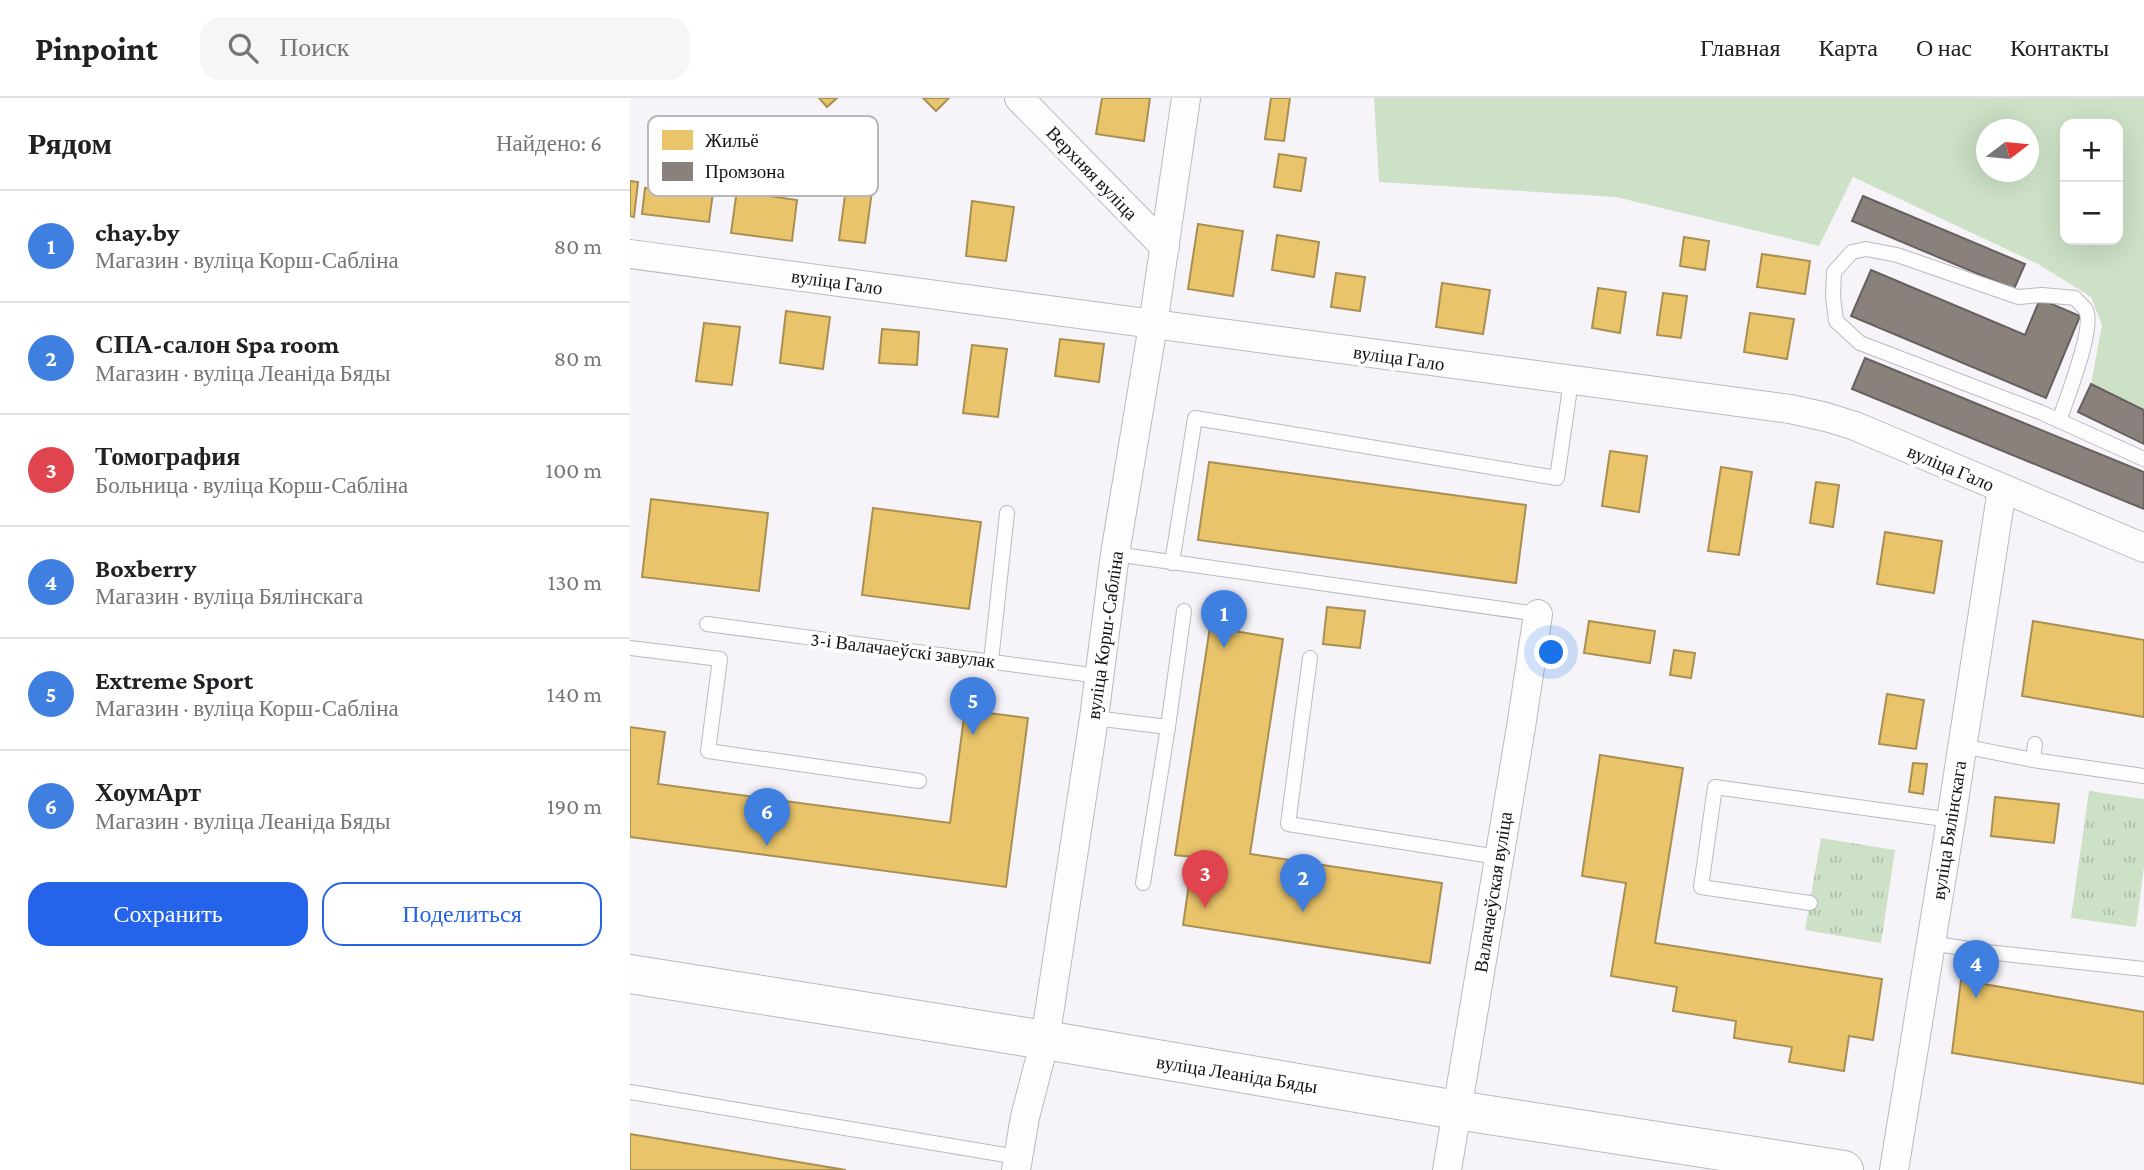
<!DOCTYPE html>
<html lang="ru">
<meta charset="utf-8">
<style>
:root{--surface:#fff;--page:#f6f6f6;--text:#202124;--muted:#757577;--line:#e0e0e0;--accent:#2563eb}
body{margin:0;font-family:"Crimson Pro",serif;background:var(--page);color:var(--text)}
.controls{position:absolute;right:21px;top:21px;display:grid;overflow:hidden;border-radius:14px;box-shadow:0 7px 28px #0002}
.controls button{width:63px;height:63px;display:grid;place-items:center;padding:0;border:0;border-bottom:2px solid var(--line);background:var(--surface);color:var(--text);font:35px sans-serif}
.compass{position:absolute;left:1346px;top:21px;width:63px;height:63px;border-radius:50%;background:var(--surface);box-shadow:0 7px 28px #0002;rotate:74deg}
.you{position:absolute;left:922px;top:555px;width:24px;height:24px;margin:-18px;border:5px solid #fff;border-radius:50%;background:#1a73e8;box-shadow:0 0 0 10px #1a73e833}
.badge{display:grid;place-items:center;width:46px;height:46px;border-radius:50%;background:var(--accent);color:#fff;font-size:23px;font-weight:700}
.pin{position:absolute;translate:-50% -58px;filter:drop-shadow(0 2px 4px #0008)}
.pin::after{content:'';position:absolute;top:37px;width:24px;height:21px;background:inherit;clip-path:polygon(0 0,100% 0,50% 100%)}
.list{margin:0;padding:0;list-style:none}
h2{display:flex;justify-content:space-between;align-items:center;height:91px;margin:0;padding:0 28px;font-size:30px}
h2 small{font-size:23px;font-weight:400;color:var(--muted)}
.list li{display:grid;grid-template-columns:46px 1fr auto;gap:21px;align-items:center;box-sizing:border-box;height:112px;padding:0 28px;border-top:2px solid var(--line)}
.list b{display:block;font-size:26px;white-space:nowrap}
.list p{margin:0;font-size:23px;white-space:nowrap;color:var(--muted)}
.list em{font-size:23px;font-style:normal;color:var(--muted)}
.actions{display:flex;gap:14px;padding:21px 28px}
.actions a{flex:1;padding:16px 0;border:2px solid var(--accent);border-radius:21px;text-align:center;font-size:24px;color:var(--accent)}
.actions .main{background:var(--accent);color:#fff}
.icon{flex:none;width:38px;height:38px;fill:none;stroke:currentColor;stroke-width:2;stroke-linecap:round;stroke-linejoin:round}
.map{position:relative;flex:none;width:1514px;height:1072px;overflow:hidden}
header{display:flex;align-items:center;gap:42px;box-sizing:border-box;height:98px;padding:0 35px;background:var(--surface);border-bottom:2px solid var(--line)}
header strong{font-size:33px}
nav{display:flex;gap:38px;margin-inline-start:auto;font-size:24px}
.search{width:490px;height:63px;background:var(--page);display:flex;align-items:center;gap:18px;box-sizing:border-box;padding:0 24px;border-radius:21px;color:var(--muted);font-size:26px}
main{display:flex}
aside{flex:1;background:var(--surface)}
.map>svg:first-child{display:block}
.grass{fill:#cce1c6;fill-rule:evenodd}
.park{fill:url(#park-tufts)}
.homes{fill:#e9c46a;stroke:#a98f51;stroke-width:2}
.industry{fill:#8a817c;stroke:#67605e;stroke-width:2}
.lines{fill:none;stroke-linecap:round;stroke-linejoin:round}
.lane-casing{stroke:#bbb9be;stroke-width:16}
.street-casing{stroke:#bbb9be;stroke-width:30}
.secondary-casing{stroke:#bbb9be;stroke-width:40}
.lane{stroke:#fefdfe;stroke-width:14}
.street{stroke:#fefdfe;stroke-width:28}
.secondary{stroke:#fefdfe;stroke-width:38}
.labels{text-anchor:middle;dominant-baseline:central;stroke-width:7;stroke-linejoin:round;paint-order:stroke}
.street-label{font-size:19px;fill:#141218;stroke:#fff}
.key{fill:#fff;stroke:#b8b8ba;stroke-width:2}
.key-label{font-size:19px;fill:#141218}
</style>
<header>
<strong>Pinpoint</strong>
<div class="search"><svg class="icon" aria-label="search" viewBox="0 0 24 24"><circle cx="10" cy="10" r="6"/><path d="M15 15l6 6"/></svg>Поиск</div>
<nav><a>Главная</a><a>Карта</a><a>О нас</a><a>Контакты</a></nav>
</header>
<main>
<aside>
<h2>Рядом<small>Найдено: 6</small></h2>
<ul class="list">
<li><span class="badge" style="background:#3f7fe0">1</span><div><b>chay.by</b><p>Магазин · вуліца Корш-Сабліна</p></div><em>80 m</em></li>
<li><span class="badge" style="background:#3f7fe0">2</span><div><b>СПА-салон Spa room</b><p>Магазин · вуліца Леаніда Бяды</p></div><em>80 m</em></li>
<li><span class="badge" style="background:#e0444e">3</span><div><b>Томография</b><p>Больница · вуліца Корш-Сабліна</p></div><em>100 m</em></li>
<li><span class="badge" style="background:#3f7fe0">4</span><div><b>Boxberry</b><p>Магазин · вуліца Бялінскага</p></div><em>130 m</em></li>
<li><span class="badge" style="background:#3f7fe0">5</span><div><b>Extreme Sport</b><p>Магазин · вуліца Корш-Сабліна</p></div><em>140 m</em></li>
<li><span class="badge" style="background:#3f7fe0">6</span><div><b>ХоумАрт</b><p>Магазин · вуліца Леаніда Бяды</p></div><em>190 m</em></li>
</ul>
<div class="actions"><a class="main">Сохранить</a><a>Поделиться</a></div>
</aside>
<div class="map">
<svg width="1514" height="1072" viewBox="0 0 1514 1072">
<defs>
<pattern id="park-tufts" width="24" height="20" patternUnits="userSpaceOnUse" patternTransform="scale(1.75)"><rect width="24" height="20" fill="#cce1c6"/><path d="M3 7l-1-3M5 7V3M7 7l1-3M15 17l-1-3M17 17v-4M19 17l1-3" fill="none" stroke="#aec0a9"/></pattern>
</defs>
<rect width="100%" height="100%" fill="#f6f4f9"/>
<path class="grass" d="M744,0H1514V312L1461,286L1472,227L1461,199L1408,166L1223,79L1189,148L986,99L749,84ZM1435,26H1488V142H1435ZM1356,32H1398V74H1356Z"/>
<g class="park">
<polygon points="1459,693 1514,701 1514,768 1506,829 1441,820"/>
<polygon points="1191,740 1265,752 1251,845 1175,832"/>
</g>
<g class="homes">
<polygon points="189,0 207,0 197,9"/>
<polygon points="293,0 319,0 306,13"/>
<polygon points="472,0 520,0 514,43 466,36"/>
<polygon points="641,0 660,0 654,43 635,41"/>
<polygon points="113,48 138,51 132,97 167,102 162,143 101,135"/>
<polygon points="649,56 676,60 671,93 644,89"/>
<polygon points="62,69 86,72 79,124 12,116 15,90 59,96"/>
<polygon points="0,83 8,84 4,119 0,118"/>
<polygon points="216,90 242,93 235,145 209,142"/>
<polygon points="342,103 384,109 376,163 336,158"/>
<polygon points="568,126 613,133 603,198 558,191"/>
<polygon points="647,137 689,144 684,179 642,172"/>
<polygon points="1054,139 1079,143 1075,172 1050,168"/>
<polygon points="1132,156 1180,163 1175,196 1127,189"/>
<polygon points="706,175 735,179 730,213 701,209"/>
<polygon points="812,185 860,192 853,236 806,229"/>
<polygon points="968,190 996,194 990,235 962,230"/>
<polygon points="1033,195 1057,198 1051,240 1027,237"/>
<polygon points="156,213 200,219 193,271 150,265"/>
<polygon points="1120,215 1164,221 1157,261 1114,254"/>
<polygon points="74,225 110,229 102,287 66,283"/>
<polygon points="252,231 289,234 287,267 249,265"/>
<polygon points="430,241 474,246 469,284 425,278"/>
<polygon points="342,247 377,251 368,319 333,315"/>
<polygon points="980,353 1017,358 1009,414 972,408"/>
<polygon points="579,364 896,407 886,485 568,442"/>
<polygon points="1091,369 1122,374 1109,457 1078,453"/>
<polygon points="1186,384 1209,387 1203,429 1180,425"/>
<polygon points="21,401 138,415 129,493 12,479"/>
<polygon points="243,410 351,424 339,511 232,497"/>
<polygon points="1255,434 1312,443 1304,495 1247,486"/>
<polygon points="697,509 735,513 730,550 693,546"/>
<polygon points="959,523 1025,533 1020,565 954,555"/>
<polygon points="1403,523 1514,542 1514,619 1392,598"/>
<polygon points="580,529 653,541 620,756 812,785 800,865 553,827 563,759 545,757"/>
<polygon points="1044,552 1065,555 1061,580 1040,577"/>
<polygon points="1257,596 1294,602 1286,651 1249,646"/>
<polygon points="335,612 398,620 376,789 0,739 0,629 35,634 28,686 320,725"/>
<polygon points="970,657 1053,670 1025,845 1252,881 1243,942 1219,938 1214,973 1159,964 1162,949 1104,940 1106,923 1043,913 1047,889 981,878 996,785 952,778"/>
<polygon points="1283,665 1297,666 1293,696 1279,694"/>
<polygon points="1365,699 1429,706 1424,745 1361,738"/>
<polygon points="1331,882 1514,914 1514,986 1322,955"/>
<polygon points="0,1036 216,1072 0,1072"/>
</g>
<g class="industry">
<polygon points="1233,98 1395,166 1384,191 1222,123"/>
<polygon points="1241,172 1395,237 1410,201 1450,218 1416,300 1221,218"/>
<polygon points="1235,260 1514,374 1514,411 1222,291"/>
<polygon points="1461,286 1514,312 1514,346 1448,314"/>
</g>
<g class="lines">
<g class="lane-casing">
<g id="lane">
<path d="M1429,323C1436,302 1465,230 1456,212C1453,208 1448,204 1445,200L1412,197L1388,199L1267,157L1236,151L1222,154L1204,174L1203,198L1206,223L1230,245L1410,314L1514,361"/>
<polyline points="485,456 908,516"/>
<polyline points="542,465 565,320 927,380 941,283"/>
<polyline points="77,526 469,578"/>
<polyline points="0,550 90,561 78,653 289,683"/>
<polyline points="680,560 658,726 868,759"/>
<polyline points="361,563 377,415"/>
<polyline points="464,620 538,629"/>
<polyline points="1332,648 1403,662 1514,678"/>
<polyline points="1403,662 1405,646"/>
<polyline points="513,785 538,629 554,513"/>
<polyline points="1180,805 1071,789 1085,689 1321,722"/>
<polyline points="1301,845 1357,854 1514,871"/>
<polyline points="1355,874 1357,854"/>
<polyline points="0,994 388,1059"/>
</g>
</g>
<g class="street-casing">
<g id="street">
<polyline points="389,0 535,149"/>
<polyline points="0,156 1160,311 1196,319 1225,328 1514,450"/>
<polyline points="386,1072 395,1019 415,942 464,620 485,456 523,227 556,0"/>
<polyline points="817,1072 891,629 908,516"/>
<polyline points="1264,1072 1321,722 1372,391"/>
</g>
</g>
<g class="secondary-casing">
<polyline id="secondary" points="0,876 415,942 827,1012 1214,1072"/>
</g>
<use href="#lane" class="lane"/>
<use href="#street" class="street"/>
<use href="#secondary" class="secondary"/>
</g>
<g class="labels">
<g class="street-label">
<text transform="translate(462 75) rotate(46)">Верхняя вуліца</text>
<text transform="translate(207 184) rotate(8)">вуліца Гало</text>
<text transform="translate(769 260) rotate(8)">вуліца Гало</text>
<text transform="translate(1321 370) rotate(23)">вуліца Гало</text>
<text transform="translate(475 537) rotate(-82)">вуліца Корш-Сабліна</text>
<text transform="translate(273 552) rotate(7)">3-і Валачаеўскі завулак</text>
<text transform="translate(1319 732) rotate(-81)">вуліца Бялінскага</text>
<text transform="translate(863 794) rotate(-81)">Валачаеўская вуліца</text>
<text transform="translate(607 976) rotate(9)">вуліца Леаніда Бяды</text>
</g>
</g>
<rect x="18" y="18" width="230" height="80" rx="10" class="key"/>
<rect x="32" y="32" width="31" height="20" fill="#e9c46a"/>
<rect x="32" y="64" width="31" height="19" fill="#8a817c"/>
<g class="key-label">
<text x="75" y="49">Жильё</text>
<text x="75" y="80">Промзона</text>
</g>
</svg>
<div class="controls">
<button>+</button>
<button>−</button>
</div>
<svg class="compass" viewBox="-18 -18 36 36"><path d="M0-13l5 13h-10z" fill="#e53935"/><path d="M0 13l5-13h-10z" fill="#757577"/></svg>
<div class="you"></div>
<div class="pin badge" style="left:594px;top:550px;background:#3f7fe0">1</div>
<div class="pin badge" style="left:673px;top:814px;background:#3f7fe0">2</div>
<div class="pin badge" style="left:575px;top:810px;background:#e0444e">3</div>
<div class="pin badge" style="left:1346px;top:900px;background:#3f7fe0">4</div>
<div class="pin badge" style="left:343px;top:637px;background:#3f7fe0">5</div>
<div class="pin badge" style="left:137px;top:748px;background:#3f7fe0">6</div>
</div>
</main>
